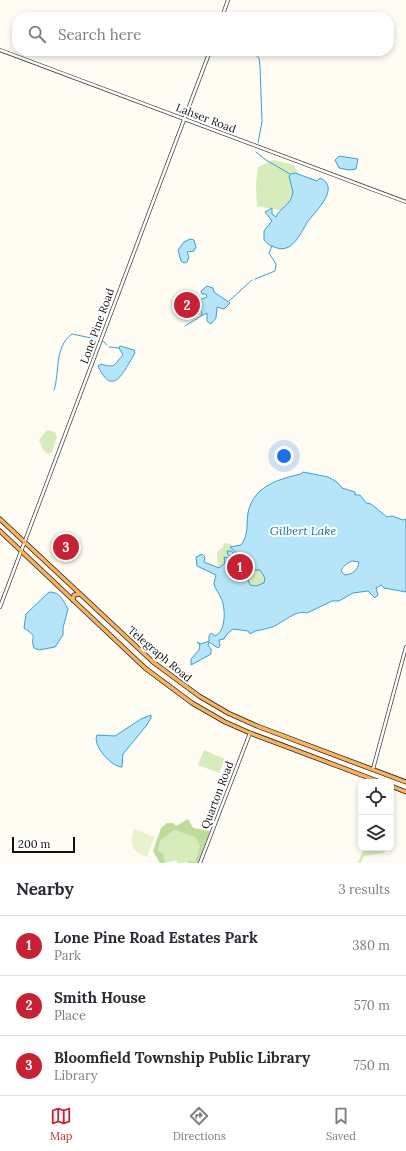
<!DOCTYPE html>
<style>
:root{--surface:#fff;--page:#f2f2f3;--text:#2b2b33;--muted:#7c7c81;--line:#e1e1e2;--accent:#c62234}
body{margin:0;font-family:Lora,serif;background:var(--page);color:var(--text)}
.controls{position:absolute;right:12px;bottom:12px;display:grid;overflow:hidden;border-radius:8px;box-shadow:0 2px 6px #0003}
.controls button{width:36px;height:36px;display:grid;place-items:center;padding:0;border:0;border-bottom:1px solid var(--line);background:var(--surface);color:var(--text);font:20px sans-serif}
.scale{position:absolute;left:12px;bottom:10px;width:63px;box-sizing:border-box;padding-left:4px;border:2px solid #101010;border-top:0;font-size:11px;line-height:14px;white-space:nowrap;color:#101010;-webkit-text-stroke:3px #fff;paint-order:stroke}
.you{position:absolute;left:284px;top:456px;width:14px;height:14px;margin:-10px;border:3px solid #fff;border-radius:50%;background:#1a73e8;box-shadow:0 0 0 6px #1a73e833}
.badge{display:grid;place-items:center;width:26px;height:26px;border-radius:50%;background:var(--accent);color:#fff;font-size:13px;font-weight:700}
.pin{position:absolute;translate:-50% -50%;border:2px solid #fff;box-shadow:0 1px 4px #0006}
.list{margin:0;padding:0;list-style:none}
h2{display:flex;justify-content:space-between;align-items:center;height:52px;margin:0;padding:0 16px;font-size:17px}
h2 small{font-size:13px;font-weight:400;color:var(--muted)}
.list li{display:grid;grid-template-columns:26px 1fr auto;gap:12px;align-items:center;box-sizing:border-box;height:60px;padding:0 16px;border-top:1px solid var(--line)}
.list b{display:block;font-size:15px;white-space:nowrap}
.list p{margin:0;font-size:13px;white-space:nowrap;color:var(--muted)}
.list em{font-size:13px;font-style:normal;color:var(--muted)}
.icon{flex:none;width:22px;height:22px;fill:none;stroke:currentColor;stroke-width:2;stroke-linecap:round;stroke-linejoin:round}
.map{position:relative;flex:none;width:406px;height:863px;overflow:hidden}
.search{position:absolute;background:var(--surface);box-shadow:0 2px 6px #0003;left:12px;right:12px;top:12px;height:44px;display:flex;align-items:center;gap:10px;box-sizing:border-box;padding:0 14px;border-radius:16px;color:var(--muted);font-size:15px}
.sheet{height:232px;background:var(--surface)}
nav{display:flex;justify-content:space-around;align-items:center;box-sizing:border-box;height:56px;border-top:1px solid var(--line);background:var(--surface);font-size:11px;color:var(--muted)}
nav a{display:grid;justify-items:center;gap:2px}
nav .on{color:var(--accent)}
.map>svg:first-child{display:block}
.green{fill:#d7ecbb}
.forest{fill:#bcdd99}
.pitch{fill:#e8f2cd}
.water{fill:#b6e4f8;stroke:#3a9fd2;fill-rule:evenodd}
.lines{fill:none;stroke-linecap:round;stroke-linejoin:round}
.stream{stroke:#3a9fd2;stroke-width:1}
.tertiary-casing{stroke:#434343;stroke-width:4}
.trunk-casing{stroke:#212121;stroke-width:5}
.tertiary{stroke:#fff;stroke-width:2.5}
.trunk{stroke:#fab25f;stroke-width:3.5}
.labels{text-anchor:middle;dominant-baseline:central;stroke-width:4;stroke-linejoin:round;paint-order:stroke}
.street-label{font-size:11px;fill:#101010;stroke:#fff}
.water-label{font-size:12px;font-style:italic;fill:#1470a8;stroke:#fff}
</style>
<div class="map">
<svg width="406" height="863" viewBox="0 0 406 863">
<rect width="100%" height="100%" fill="#fffcf3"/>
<g class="green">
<polygon points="274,160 294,165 302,182 289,212 257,206 256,185 258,167"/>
<polygon points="47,430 55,432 57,437 52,452 48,454 43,450 39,440"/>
<polygon points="224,543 232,544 231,546 274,576 256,593 218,568 217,552 223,547"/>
<polygon points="204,750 225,759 219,773 198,765"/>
<path d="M174,830L195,837L200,846L195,862L178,863L176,860L165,863L163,853L158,851C158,842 165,833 174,830Z"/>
<polygon points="364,848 386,848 383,853 364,856 361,863 358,863"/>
</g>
<polygon class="forest" points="188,819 193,828 210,831 198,863 188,863 189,861 195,862 200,846 195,837 174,830 160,841 158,851 163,853 165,863 160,863 153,851 161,828 167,823 173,823 176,826"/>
<path class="pitch" d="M134,829L154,837L147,857C131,851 130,846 134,829Z"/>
<g class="water">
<polygon points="339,156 358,159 356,169 349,170 339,168 335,160"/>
<path d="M295,173L317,181L320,178C341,187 316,211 309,220C301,231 294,253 277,248C271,246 268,245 264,240V231L272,221L265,212L272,208V214L276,217C279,208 291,206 293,192L289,176L291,174Z"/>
<polygon points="190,239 194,240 196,247 194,251 187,252 189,257 187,262 184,263 181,261 178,250 184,242"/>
<polygon points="207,286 213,288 214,292 230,303 224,309 217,307 216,318 211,324 207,321 207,313 201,316 202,313 198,308 199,300 207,297 206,294 202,294 201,291"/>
<path d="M120,346L134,350L135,353C124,371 113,399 98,366L101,364C116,369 114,364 123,355L119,348Z"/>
<path d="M303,472L328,477L337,482L342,488L355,492V495H360L366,503L371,504L387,517L392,516L403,520L406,519V592L384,588L381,585L376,588L378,595L375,598L368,591L353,593L339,601H332L307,613C296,609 283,623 272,627C266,629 261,630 255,631L250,634L248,631L233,629L227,634L224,639L219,640L220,646L218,648L209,642L208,645L211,649V654L191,665V659L199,650L200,645L197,642L201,644L209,641V636L211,633L215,636C226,631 226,609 221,598C219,593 215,589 214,584C214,580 216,578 216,575L197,566L196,557L202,554L205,557L204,562L219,568L225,563L224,557L228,558L244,570L250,585L256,586L264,583L265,578L260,570H247L228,555L227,551H231L241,559V557L230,547L241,545C249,534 246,526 248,513C253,486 279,479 301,474ZM352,561L359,562C358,570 353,574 345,575L341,571C343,566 347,563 352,561Z"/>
<path d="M49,592C60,592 63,600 68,609L63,628V635L55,647L39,650L34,648C29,634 40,639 24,628L26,614Z"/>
<path d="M151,715V718L146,726L123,754L122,767C112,767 92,746 97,735L115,736L141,719Z"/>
</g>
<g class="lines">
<g class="stream">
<polyline points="251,51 259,58 260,66 262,122 258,143"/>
<polyline points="256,152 266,160 290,174"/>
<polyline points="255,279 275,271 276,264 269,253 272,246"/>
<polyline points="229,301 252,280"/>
<polyline points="185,326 201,316"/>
<polyline points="103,341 107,345"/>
<polyline points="109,347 119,348"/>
<path d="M54,390C60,372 54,347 72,334L96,339"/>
</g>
<g class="tertiary-casing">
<g id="tertiary">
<polyline points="222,17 228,0"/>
<polyline points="0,50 406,202"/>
<polyline points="0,607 210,51"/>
<polyline points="373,769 406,647"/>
<polyline points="200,863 250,733"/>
</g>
</g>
<g class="trunk-casing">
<g id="trunk">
<polyline points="0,519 153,662 199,696 228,713 257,726 406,782"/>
<polyline points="0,531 145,668 192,703 225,722 250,733 380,782"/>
<polyline points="73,600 74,595 80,594"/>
<polyline points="391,786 406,792"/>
</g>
</g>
<use href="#tertiary" class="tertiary"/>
<use href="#trunk" class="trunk"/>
</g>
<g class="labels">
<g class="street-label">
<text transform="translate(206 118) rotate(21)">Lahser Road</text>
<text transform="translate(97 326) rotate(-70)">Lone Pine Road</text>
<text transform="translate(160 654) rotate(40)">Telegraph Road</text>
<text transform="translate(217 795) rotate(-69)">Quarton Road</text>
</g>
<g class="water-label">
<text x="303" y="530">Gilbert Lake</text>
</g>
</g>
</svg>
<div class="controls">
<button><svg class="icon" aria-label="locate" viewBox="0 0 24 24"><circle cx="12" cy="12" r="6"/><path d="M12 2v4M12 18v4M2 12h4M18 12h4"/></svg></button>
<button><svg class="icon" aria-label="layers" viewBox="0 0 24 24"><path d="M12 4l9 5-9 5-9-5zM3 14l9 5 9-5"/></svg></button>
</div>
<div class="scale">200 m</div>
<div class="you"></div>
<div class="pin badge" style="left:240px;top:567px">1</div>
<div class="pin badge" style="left:187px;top:305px">2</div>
<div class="pin badge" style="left:66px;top:547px">3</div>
<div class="search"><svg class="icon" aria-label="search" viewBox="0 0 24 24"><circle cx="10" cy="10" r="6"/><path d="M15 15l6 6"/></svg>Search here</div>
</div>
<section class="sheet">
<h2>Nearby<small>3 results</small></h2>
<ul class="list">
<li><span class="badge">1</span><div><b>Lone Pine Road Estates Park</b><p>Park</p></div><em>380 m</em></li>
<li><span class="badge">2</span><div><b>Smith House</b><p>Place</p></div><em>570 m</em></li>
<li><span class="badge">3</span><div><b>Bloomfield Township Public Library</b><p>Library</p></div><em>750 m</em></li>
</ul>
</section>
<nav>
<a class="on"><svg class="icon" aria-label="map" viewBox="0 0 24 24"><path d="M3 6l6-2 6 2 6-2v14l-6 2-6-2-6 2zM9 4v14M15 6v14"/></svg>Map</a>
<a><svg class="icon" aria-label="directions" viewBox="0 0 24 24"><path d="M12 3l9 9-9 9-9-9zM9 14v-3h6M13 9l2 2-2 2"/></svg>Directions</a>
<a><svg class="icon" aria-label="saved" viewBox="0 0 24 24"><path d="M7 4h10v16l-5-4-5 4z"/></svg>Saved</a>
</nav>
